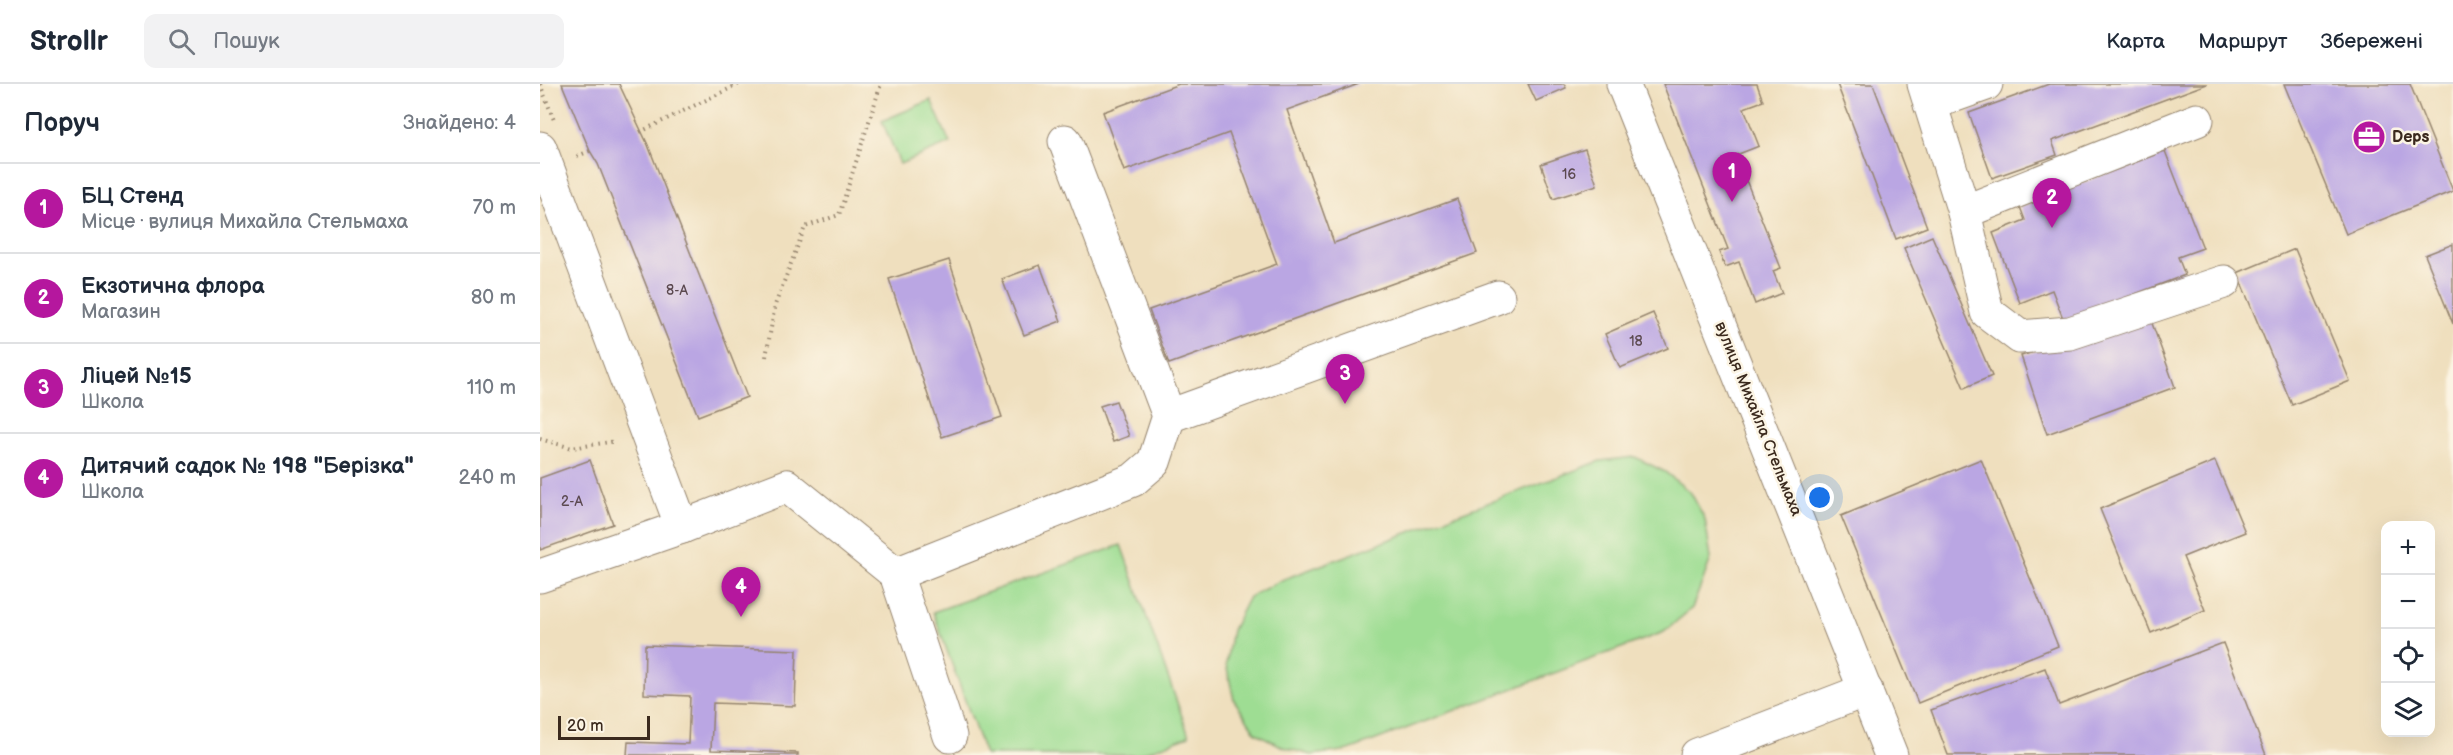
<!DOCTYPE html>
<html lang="uk">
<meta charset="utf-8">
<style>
:root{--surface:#fff;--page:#f2f2f3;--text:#1f2937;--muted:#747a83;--line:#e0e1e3;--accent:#b5179e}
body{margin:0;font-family:"Balsamiq Sans",sans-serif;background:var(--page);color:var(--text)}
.controls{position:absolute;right:18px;bottom:18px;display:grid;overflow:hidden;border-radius:12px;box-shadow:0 6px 24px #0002}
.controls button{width:54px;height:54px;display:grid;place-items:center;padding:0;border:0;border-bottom:2px solid var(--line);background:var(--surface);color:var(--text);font:30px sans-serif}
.scale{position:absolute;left:18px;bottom:15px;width:92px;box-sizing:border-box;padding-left:6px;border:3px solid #3b2a1e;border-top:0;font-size:16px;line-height:21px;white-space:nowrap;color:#3b2a1e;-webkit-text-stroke:4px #fcf5e5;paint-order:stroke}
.you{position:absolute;left:1280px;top:414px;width:21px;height:21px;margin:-15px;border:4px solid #fff;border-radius:50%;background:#1a73e8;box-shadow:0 0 0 9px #1a73e833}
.badge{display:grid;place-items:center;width:39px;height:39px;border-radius:50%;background:var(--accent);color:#fff;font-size:20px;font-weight:700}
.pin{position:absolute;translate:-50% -50px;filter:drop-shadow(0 2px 3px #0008)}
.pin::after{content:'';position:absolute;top:32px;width:21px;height:18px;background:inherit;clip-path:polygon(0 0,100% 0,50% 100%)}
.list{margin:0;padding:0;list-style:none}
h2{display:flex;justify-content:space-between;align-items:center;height:78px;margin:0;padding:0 24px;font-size:26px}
h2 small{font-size:20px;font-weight:400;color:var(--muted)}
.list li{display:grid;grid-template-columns:39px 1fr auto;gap:18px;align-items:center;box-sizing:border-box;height:90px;padding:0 24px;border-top:2px solid var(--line)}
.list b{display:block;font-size:22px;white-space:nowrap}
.list p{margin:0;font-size:20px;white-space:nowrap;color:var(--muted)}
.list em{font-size:20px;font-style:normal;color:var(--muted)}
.icon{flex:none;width:33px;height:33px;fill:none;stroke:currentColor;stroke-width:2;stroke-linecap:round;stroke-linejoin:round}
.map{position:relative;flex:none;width:1913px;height:671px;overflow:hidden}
header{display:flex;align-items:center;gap:36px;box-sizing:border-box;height:84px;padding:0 30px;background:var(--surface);border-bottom:2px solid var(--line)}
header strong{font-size:28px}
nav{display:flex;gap:33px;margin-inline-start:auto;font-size:21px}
.search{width:420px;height:54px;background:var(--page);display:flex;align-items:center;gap:15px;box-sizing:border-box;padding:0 21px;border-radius:12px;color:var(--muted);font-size:22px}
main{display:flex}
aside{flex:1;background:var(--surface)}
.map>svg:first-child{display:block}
.green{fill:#9edd93;stroke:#6c8458;stroke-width:1.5}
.building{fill:#baa6e3}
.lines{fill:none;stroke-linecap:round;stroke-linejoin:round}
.minor-casing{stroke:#95846e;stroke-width:35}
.path{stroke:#95846e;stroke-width:4;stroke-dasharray:1.5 4.5;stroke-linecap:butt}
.minor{stroke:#fff;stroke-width:33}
.labels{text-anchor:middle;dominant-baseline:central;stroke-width:5;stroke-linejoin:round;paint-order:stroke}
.number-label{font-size:14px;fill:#5b494f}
.poi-label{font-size:16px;font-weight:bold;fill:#3b2a1e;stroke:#fcf5e5;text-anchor:start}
.street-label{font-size:16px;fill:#3b2a1e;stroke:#fcf5e5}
</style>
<header>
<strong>Strollr</strong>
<div class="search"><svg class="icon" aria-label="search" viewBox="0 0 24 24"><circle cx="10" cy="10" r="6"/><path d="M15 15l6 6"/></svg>Пошук</div>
<nav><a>Карта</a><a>Маршрут</a><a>Збережені</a></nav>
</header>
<main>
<aside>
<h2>Поруч<small>Знайдено: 4</small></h2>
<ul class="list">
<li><span class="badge">1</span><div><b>БЦ Стенд</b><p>Місце · вулиця Михайла Стельмаха</p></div><em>70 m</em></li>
<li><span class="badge">2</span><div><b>Екзотична флора</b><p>Магазин</p></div><em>80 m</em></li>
<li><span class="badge">3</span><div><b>Ліцей №15</b><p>Школа</p></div><em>110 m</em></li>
<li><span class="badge">4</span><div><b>Дитячий садок № 198 &quot;Берізка&quot;</b><p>Школа</p></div><em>240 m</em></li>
</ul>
</aside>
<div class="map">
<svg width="1913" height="671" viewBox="0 0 1913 671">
<rect width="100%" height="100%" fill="#fcf5e5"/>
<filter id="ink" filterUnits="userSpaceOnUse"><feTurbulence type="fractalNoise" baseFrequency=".0167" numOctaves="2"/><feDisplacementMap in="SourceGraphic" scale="12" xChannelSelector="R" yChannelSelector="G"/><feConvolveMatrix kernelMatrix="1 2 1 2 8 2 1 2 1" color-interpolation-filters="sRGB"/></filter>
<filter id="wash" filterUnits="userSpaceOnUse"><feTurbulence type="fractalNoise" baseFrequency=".008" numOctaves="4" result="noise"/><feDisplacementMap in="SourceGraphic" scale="24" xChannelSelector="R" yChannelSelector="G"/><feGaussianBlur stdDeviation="1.35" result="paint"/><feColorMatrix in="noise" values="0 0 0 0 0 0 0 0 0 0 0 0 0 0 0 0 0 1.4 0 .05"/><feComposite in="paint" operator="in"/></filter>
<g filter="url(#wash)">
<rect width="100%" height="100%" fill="#efdfbe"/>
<g class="green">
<polygon points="391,16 410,59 360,80 342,37"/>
<polygon points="1095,373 1125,388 1151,409 1165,435 1171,474 1162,499 1152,524 1124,548 809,666 771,671 743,663 716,649 694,616 686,580 692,546 709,513 744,495 1060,377"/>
<polygon points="581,461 649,652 597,671 445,671 393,528"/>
</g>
<g id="blocks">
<g class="building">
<polygon points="22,0 79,0 108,61 207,313 158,332 58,80 50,67"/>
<polygon points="639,0 819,0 747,26 794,159 917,115 937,169 629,280 609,226 737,180 689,49 584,87 563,28"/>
<polygon points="988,0 1024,0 1026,4 996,17"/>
<polygon points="1123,0 1217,0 1223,17 1204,24 1219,62 1196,71 1241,184 1233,187 1242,209 1215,220 1199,178 1185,183 1179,168 1188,165"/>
<polygon points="1297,0 1333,0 1387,143 1356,155"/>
<polygon points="1509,0 1667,0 1512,57 1517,71 1452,94 1429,29"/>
<polygon points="1744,0 1870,0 1913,107 1806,150"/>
<polygon points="1045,65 1057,101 1013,115 1001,80"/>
<polygon points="1625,67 1663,164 1638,173 1645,191 1524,237 1512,206 1480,219 1453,149 1485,136 1480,123"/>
<polygon points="1392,152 1452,292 1424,304 1364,164"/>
<polygon points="1913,160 1913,240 1885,171"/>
<polygon points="1755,165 1810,297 1752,321 1697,189"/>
<polygon points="409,176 462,333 402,353 349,195"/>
<polygon points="500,181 521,237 484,251 462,195"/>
<polygon points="1113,229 1128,264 1080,284 1065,250"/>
<polygon points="1609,231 1635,303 1507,350 1481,272"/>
<polygon points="576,317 589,352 573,358 560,322"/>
<polygon points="1441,375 1518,562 1378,619 1301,432"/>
<polygon points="50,376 73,440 0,466 0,394"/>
<polygon points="1675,377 1705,448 1643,473 1665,526 1611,549 1560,425"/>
<polygon points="1683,559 1726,671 1408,671 1391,626 1505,584 1519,621"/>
<polygon points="105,561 257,566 255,622 173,619 171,666 258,669 258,671 87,671 88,658 148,660 150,612 104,610"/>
</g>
</g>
</g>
<g filter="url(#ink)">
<use href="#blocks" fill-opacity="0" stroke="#95846e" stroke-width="1.5"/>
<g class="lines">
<g class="minor-casing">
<g id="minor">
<polyline points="1083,0 1351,671"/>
<polyline points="1384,0 1424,128 1657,36"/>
<polyline points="1390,20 1446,0"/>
<polyline points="0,64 142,443"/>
<polyline points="1424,128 1447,228 1480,253 1530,249 1684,198"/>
<polyline points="629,332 958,213"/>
<polyline points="356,490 410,652"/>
<polyline points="0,492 142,443 247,402 356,490 593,396 614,378 629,332 525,57"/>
<polyline points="1157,671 1326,606"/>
</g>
</g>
<g class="path">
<polyline points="0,0 14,36"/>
<polyline points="100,48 199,0"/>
<polyline points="37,72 50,67"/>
<polyline points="226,273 235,221 265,143 299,131 341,0"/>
<polyline points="0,355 32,364 76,357"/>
</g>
<use href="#minor" class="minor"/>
</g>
</g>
<defs>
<g id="office-disc" transform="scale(1.725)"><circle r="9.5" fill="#b5179e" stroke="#fcf5e5"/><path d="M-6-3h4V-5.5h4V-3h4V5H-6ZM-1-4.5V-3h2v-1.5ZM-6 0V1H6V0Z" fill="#fff"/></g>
</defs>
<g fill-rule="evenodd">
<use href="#office-disc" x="1829" y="53"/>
</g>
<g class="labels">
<g class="number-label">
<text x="1029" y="90">16</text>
<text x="137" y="206">8-А</text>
<text x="1096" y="257">18</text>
<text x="32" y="417">2-А</text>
</g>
<g class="poi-label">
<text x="1852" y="53">Deps</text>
</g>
<g class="street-label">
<text transform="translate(1218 335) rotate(68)">вулиця Михайла Стельмаха</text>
</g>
</g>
</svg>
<div class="controls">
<button>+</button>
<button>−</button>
<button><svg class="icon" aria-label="locate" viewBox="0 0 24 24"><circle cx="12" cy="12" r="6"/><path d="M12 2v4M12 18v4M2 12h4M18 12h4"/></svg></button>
<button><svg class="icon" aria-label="layers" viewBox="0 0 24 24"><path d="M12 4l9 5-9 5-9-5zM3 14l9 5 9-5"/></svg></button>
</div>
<div class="scale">20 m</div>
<div class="you"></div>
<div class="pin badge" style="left:1192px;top:118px">1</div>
<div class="pin badge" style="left:1512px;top:144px">2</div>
<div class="pin badge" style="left:805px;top:320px">3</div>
<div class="pin badge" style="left:201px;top:533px">4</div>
</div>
</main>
